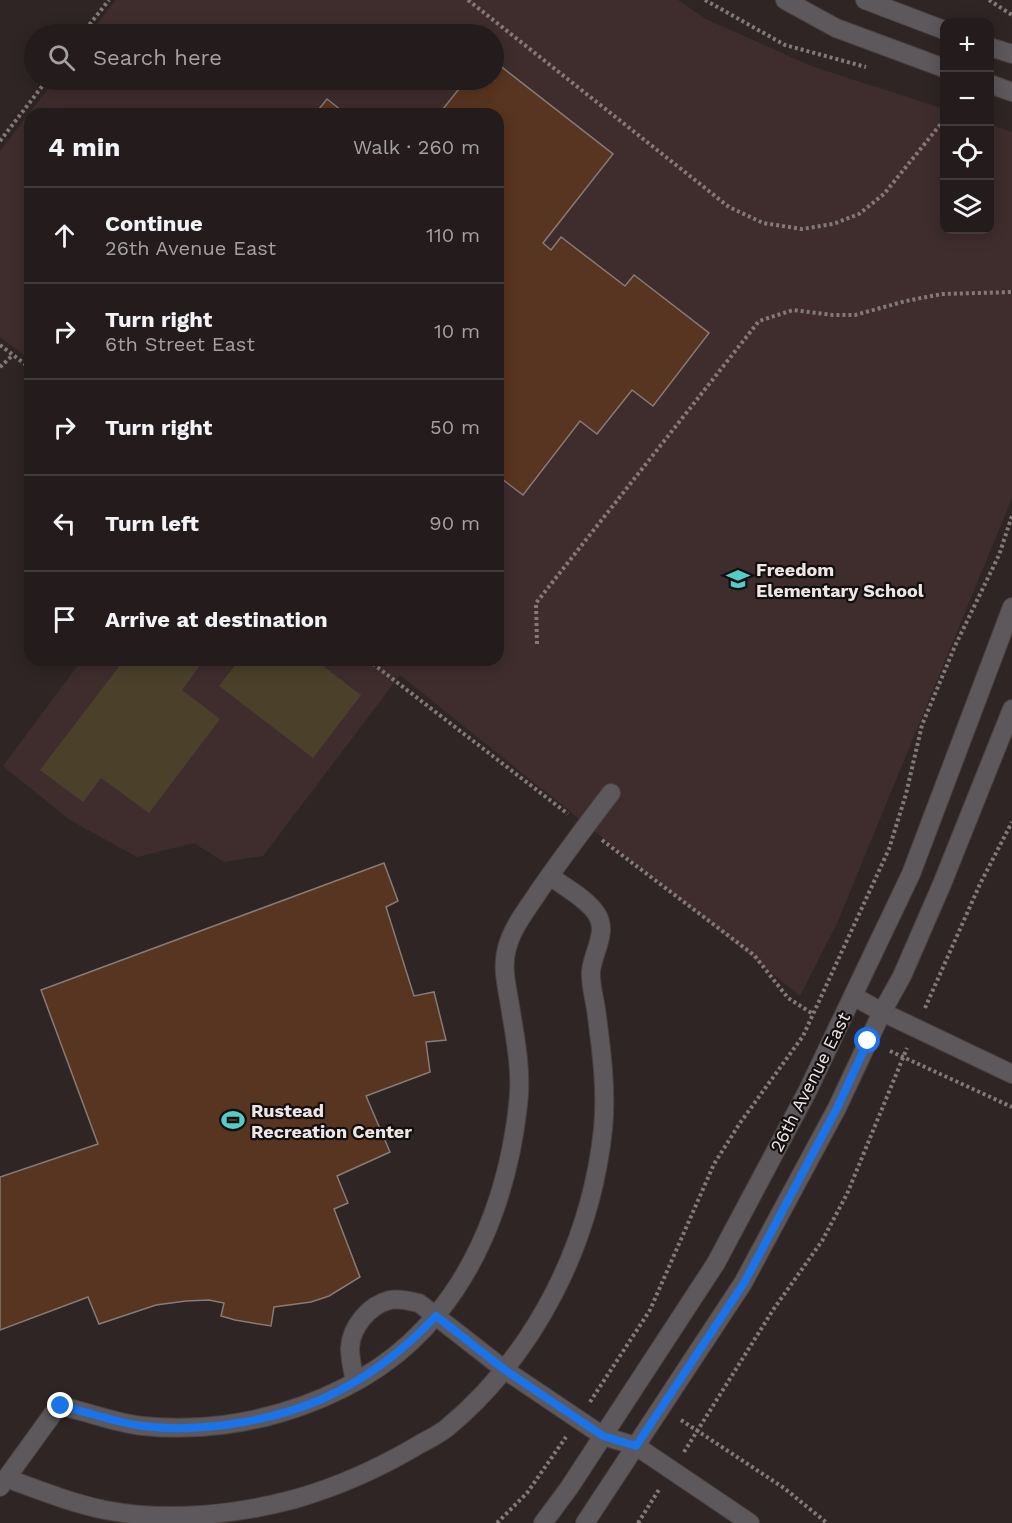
<!DOCTYPE html>
<meta charset="utf-8">
<style>
:root{--surface:#241c1c;--page:#302929;--text:#f1f3f6;--muted:#a3a1a3;--line:#413a3b}
body{margin:0;font-family:"Work Sans",sans-serif;background:var(--page);color:var(--text)}
.controls{position:absolute;right:18px;top:18px;display:grid;overflow:hidden;border-radius:12px;box-shadow:0 3px 15px #0003}
.controls button{width:54px;height:54px;display:grid;place-items:center;padding:0;border:0;border-bottom:2px solid var(--line);background:var(--surface);color:var(--text);font:30px sans-serif}
.stop{position:absolute;width:18px;height:18px;margin:-14px;border:4px solid #1a73e8;border-radius:50%;background:#fff}
.stop.end{background:#1a73e8;border-color:#fff;box-shadow:0 2px 6px #0008}
.list{margin:0;padding:0;list-style:none}
h2{display:flex;justify-content:space-between;align-items:center;height:78px;margin:0;padding:0 24px;font-size:26px}
h2 small{font-size:20px;font-weight:400;color:var(--muted)}
.list li{display:grid;grid-template-columns:39px 1fr auto;gap:18px;align-items:center;box-sizing:border-box;height:96px;padding:0 24px;border-top:2px solid var(--line)}
.list b{display:block;font-size:22px;white-space:nowrap}
.list p{margin:0;font-size:20px;white-space:nowrap;color:var(--muted)}
.list em{font-size:20px;font-style:normal;color:var(--muted)}
.icon{flex:none;width:33px;height:33px;fill:none;stroke:currentColor;stroke-width:2;stroke-linecap:round;stroke-linejoin:round}
.map{position:relative;flex:none;width:1012px;height:1523px;overflow:hidden}
.search{position:absolute;background:var(--surface);box-shadow:0 3px 15px #0003;left:24px;top:24px;width:480px;height:66px;display:flex;align-items:center;gap:15px;box-sizing:border-box;padding:0 21px;border-radius:33px;color:var(--muted);font-size:22px}
.panel{position:absolute;background:var(--surface);box-shadow:0 3px 15px #0003;left:24px;top:108px;width:480px;height:558px;border-radius:18px}
.map>svg:first-child{display:block}
.built{fill:#3f2d2e}
.green{fill:#4b412b}
.building{fill:#583520;stroke:#877b75;stroke-width:1.5}
.lines{fill:none;stroke-linecap:round;stroke-linejoin:round}
.minor-casing{stroke:#4a4040;stroke-width:20}
.path{stroke:#83797a;stroke-width:4;stroke-dasharray:3 3;stroke-linecap:butt}
.minor{stroke:#5d585b;stroke-width:18}
.route{stroke:#1a73e8;stroke-width:8}
.labels{text-anchor:middle;dominant-baseline:central;stroke-width:4.5;stroke-linejoin:round;paint-order:stroke}
.poi-label{font-size:18px;font-weight:bold;fill:#ede5e6;stroke:#140f0f;text-anchor:start}
.street-label{font-size:18px;fill:#ede5e6;stroke:#140f0f}
</style>
<div class="map">
<svg width="1012" height="1523" viewBox="0 0 1012 1523">
<rect width="100%" height="100%" fill="#302525"/>
<polygon class="built" points="116,0 678,0 706,19 811,66 944,109 944,230 990,230 990,124 1012,132 1012,498 838,921 800,996 400,675 263,856 224,862 194,843 137,857 70,820 3,766 82,660 498,660 498,114 30,114 30,360 0,337 0,151 55,80 494,80 494,34 89,34"/>
<g class="green">
<polygon points="124,660 204,660 182,690 220,719 149,813 101,778 83,802 40,770"/>
<polygon points="239,660 315,660 361,695 313,758 219,686"/>
</g>
<g class="building">
<polygon points="494,61 613,154 543,243 551,250 561,237 625,286 634,275 709,333 653,406 632,390 597,434 580,421 523,495 498,476 498,114 439,114 466,80 494,80"/>
<polygon points="327,99 346,114 315,114"/>
<polygon points="384,863 398,901 386,907 414,996 434,992 446,1040 426,1042 430,1072 366,1096 390,1152 337,1176 348,1203 334,1209 360,1277 329,1296 311,1302 274,1307 271,1326 235,1320 221,1316 224,1303 209,1300 186,1301 156,1305 99,1324 88,1297 0,1330 0,1177 98,1144 41,990"/>
</g>
<g class="lines">
<g class="minor-casing">
<g id="minor">
<polyline points="785,0 836,28 944,68"/>
<polyline points="865,0 944,30"/>
<polyline points="990,47 1012,54"/>
<polyline points="990,84 1012,92"/>
<polyline points="853,996 882,1012 1012,1074"/>
<path d="M355,1381C353,1371 350,1360 350,1348C351,1327 369,1305 390,1300C400,1298 410,1301 419,1303L505,1370L603,1436L636,1446L750,1523"/>
<path d="M6,1478C39,1490 71,1503 105,1510C167,1522 235,1515 295,1499C340,1486 380,1468 420,1444C429,1439 440,1434 448,1427C536,1353 591,1243 603,1129C607,1089 601,1048 596,1009C594,997 590,983 591,971C593,951 609,932 596,913C586,898 564,887 550,876"/>
<path d="M0,1487L57,1408L61,1406C88,1412 116,1423 143,1426C247,1437 370,1397 437,1314C485,1256 510,1179 518,1105C522,1074 516,1042 511,1012C508,990 501,969 507,948C512,929 524,913 535,897C559,861 585,827 611,793"/>
<polyline points="543,1523 569,1488 716,1263 807,1092 911,874 1012,607"/>
<polyline points="585,1523 743,1283 837,1108 882,1012 902,976 942,884 1012,709"/>
</g>
</g>
<g class="path">
<polyline points="468,0 729,207 763,223 802,229 833,224 859,214 884,194 944,120"/>
<polyline points="705,0 785,45 866,67"/>
<polyline points="989,0 1012,15"/>
<polyline points="82,34 109,0"/>
<polyline points="0,141 47,80"/>
<polyline points="0,345 30,368"/>
<polyline points="0,367 13,355"/>
<polyline points="537,644 536,603 759,321 793,310 833,315 855,315 906,301 942,294 1012,292"/>
<polyline points="368,660 568,814"/>
<polyline points="602,840 754,955 788,998 813,1014"/>
<polyline points="925,1008 980,884 1012,822"/>
<polyline points="890,1051 1012,1107"/>
<polyline points="590,1402 650,1310 714,1164 740,1123 803,1036 889,849 906,794 922,725 955,646 999,555 1012,516"/>
<polyline points="681,1420 784,1488 827,1523"/>
<polyline points="684,1452 773,1310 822,1241 847,1194 907,1048"/>
<polyline points="497,1523 527,1493 566,1437"/>
<polyline points="638,1523 660,1488"/>
</g>
<use href="#minor" class="minor"/>
</g>
<g class="lines">
<path class="route" d="M61,1406C88,1412 115,1422 142,1426C198,1433 270,1422 322,1399C365,1380 404,1350 436,1316L505,1370L603,1436L636,1446L744,1283L837,1108L868,1041"/>
</g>
<defs>
<g id="school-bare" transform="scale(1.8)"><path d="M0-5L7-2L0 1L-7-2ZM-4 1L0 2.5L4 1V4Q0 6-4 4Z" fill="#54cdc7" stroke="#140f0f" stroke-width="2.5" paint-order="stroke"/></g>
<g id="stadium-bare" transform="scale(1.8)"><path d="M0-5a6.5 5 0 1 0 0 10a6.5 5 0 1 0 0-10ZM-3.5-1.8h7v3.6h-7Z" fill="#54cdc7" stroke="#140f0f" stroke-width="2.5" paint-order="stroke"/></g>
</defs>
<g fill-rule="evenodd">
<use href="#school-bare" x="738" y="579"/>
<use href="#stadium-bare" x="233" y="1120"/>
</g>
<g class="labels">
<g class="poi-label">
<text x="756" y="569">Freedom<tspan x="756" dy="21">Elementary School</tspan></text>
<text x="251" y="1110">Rustead<tspan x="251" dy="21">Recreation Center</tspan></text>
</g>
<g class="street-label">
<text transform="translate(810 1082) rotate(-63)">26th Avenue East</text>
</g>
</g>
</svg>
<div class="controls">
<button>+</button>
<button>−</button>
<button><svg class="icon" aria-label="locate" viewBox="0 0 24 24"><circle cx="12" cy="12" r="6"/><path d="M12 2v4M12 18v4M2 12h4M18 12h4"/></svg></button>
<button><svg class="icon" aria-label="layers" viewBox="0 0 24 24"><path d="M12 4l9 5-9 5-9-5zM3 14l9 5 9-5"/></svg></button>
</div>
<div class="stop" style="left:868px;top:1041px"></div>
<div class="stop end" style="left:61px;top:1406px"></div>
<div class="search"><svg class="icon" aria-label="search" viewBox="0 0 24 24"><circle cx="10" cy="10" r="6"/><path d="M15 15l6 6"/></svg>Search here</div>
<section class="panel">
<h2>4 min<small>Walk · 260 m</small></h2>
<ul class="list">
<li><svg class="icon" aria-label="ahead" viewBox="0 0 24 24"><path d="M12 20V5M6 11l6-6 6 6"/></svg><div><b>Continue</b><p>26th Avenue East</p></div><em>110 m</em></li>
<li><svg class="icon" aria-label="right" viewBox="0 0 24 24"><path d="M7 20v-9h11M14 6l5 5-5 5"/></svg><div><b>Turn right</b><p>6th Street East</p></div><em>10 m</em></li>
<li><svg class="icon" aria-label="right" viewBox="0 0 24 24"><path d="M7 20v-9h11M14 6l5 5-5 5"/></svg><div><b>Turn right</b></div><em>50 m</em></li>
<li><svg class="icon" aria-label="left" viewBox="0 0 24 24"><path d="M17 20v-9H6M10 6l-5 5 5 5"/></svg><div><b>Turn left</b></div><em>90 m</em></li>
<li><svg class="icon" aria-label="arrive" viewBox="0 0 24 24"><path d="M6 21V4h12l-3 4 3 4H6"/></svg><div><b>Arrive at destination</b></div></li>
</ul>
</section>
</div>
